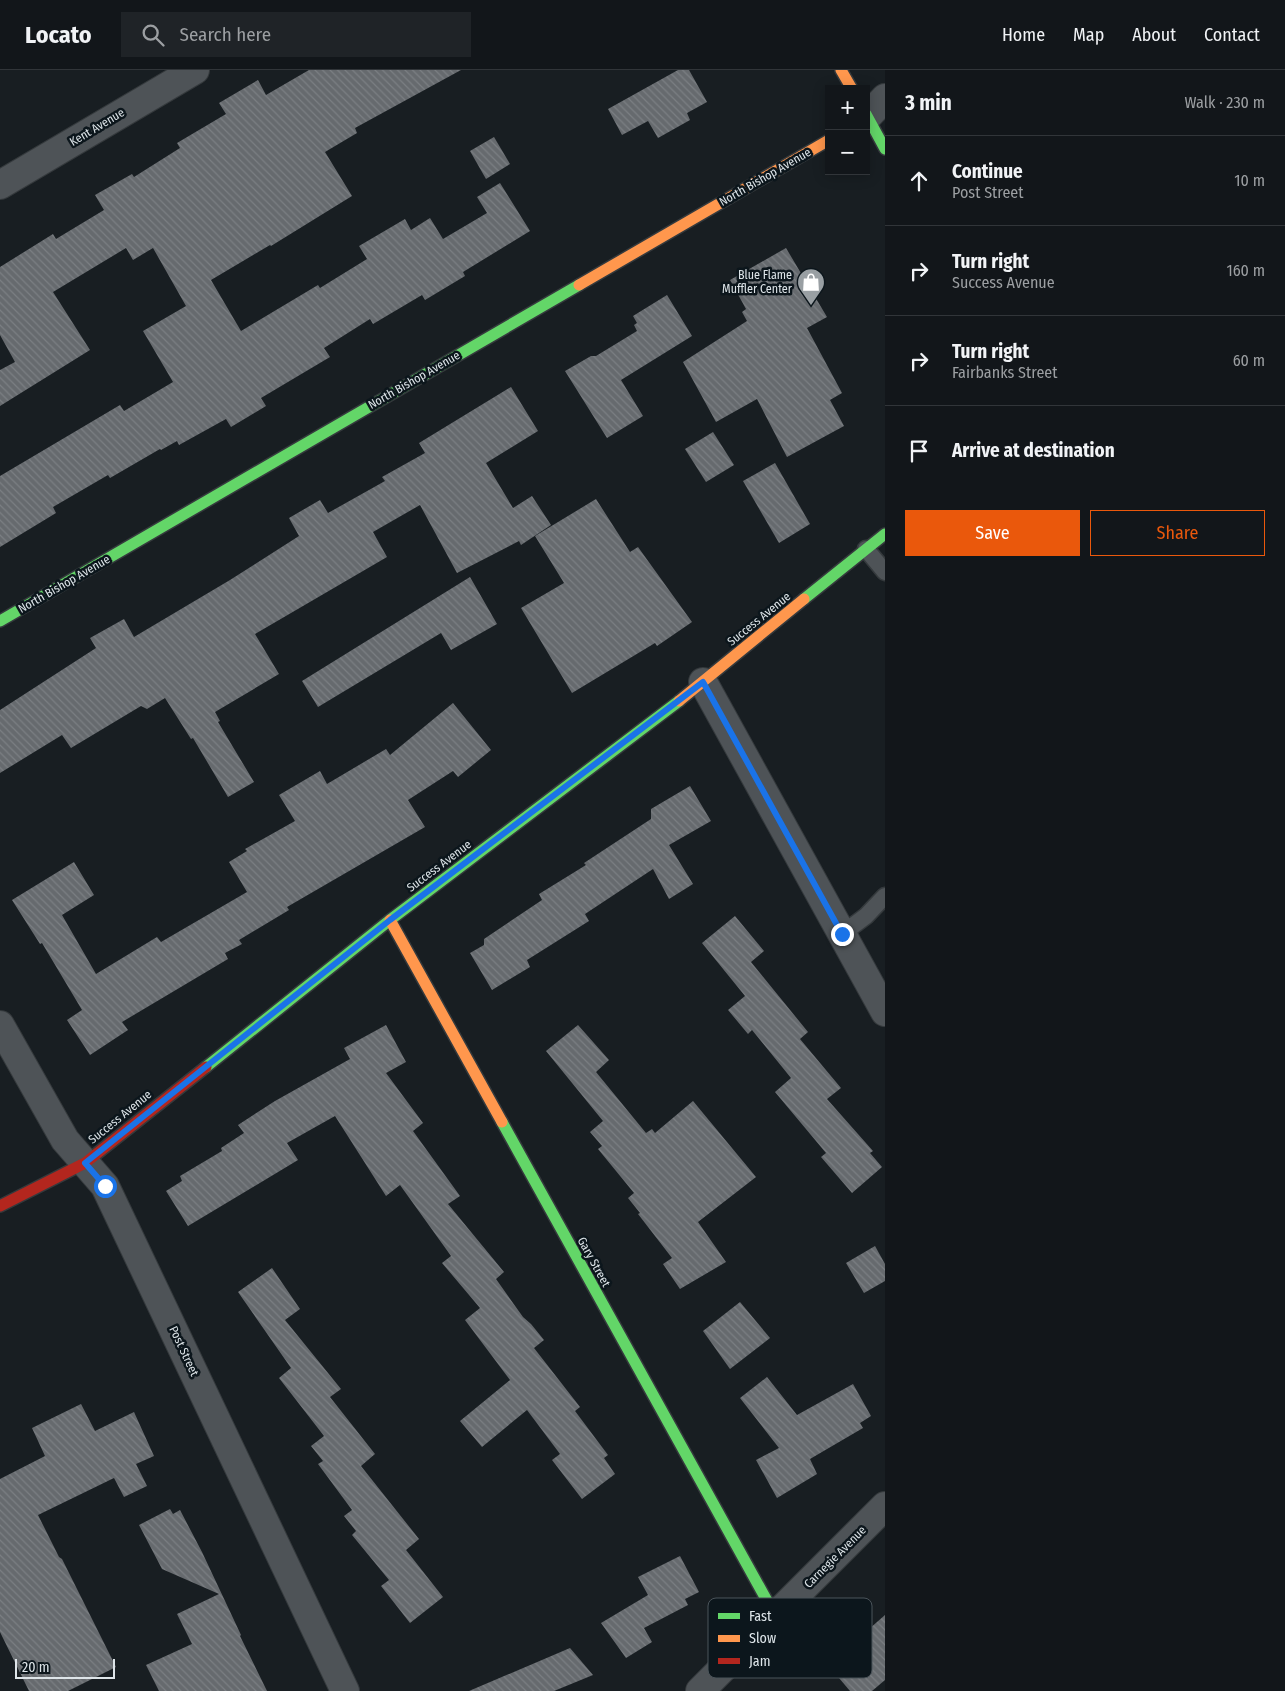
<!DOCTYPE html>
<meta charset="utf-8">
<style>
:root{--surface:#12161a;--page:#1f2327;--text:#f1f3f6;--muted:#9c9fa2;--line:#313539;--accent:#ea580c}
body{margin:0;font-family:"Fira Sans Condensed",sans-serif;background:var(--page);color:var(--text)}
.controls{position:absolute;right:15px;top:15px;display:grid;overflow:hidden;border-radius:0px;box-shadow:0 2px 12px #0003}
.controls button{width:45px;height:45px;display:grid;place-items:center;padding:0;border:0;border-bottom:1px solid var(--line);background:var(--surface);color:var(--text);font:25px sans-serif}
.scale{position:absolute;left:15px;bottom:12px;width:100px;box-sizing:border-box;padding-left:5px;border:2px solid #dee5e9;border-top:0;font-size:14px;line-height:18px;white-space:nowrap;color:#dee5e9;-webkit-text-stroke:4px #0c161c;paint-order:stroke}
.stop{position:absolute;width:15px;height:15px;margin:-11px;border:4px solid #1a73e8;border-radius:50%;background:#fff}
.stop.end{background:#1a73e8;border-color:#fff;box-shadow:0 1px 5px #0008}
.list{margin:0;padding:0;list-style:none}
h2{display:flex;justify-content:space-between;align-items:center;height:65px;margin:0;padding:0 20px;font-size:21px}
h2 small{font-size:16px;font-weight:400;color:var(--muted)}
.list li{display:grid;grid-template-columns:32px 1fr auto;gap:15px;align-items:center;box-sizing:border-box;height:90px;padding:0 20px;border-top:1px solid var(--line)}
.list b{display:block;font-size:19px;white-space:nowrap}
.list p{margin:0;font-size:16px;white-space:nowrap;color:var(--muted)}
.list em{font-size:16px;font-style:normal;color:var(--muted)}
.actions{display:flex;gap:10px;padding:15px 20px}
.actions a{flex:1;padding:11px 0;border:1px solid var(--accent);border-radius:0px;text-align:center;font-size:18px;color:var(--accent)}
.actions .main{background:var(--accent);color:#fff}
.icon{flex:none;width:28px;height:28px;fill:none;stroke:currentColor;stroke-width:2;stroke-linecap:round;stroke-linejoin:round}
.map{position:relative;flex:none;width:885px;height:1621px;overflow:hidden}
header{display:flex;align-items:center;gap:30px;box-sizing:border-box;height:70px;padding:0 25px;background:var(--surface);border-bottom:1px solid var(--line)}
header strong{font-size:24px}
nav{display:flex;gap:28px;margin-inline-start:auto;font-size:18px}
.search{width:350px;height:45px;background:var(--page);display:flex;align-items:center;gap:12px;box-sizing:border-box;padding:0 18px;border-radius:0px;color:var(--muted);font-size:19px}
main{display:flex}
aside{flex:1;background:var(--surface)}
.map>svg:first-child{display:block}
.building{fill:url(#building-back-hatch)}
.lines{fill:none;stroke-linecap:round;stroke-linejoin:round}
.lane-casing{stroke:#353a3d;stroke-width:19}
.street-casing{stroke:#353a3d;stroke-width:30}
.fast-casing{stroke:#353a3d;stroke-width:14}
.slow-casing{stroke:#353a3d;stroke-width:14}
.jam-casing{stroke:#353a3d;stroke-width:14}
.lane{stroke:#4e5357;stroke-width:16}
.street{stroke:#4e5357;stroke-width:28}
.fast{stroke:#63d668;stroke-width:11}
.slow{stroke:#ff974d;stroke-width:11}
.jam{stroke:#b3261e;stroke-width:11}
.route{stroke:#1a73e8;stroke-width:6}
.labels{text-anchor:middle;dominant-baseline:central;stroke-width:5;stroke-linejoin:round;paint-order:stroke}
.street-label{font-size:12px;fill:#dee5e9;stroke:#0c161c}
.poi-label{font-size:12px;fill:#dee5e9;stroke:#0c161c;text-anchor:end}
.key{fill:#0c161c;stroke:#4b545a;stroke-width:1}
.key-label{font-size:14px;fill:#dee5e9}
</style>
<header>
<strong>Locato</strong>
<div class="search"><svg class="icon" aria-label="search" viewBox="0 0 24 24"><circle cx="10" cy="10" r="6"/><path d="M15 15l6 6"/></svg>Search here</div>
<nav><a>Home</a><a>Map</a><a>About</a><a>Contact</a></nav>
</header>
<main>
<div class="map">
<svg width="885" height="1621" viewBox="0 0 885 1621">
<defs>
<pattern id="building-back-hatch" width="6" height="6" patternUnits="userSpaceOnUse" patternTransform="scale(1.25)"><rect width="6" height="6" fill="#666a6e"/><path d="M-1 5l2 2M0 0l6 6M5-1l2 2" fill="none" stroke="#7b7f83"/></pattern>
</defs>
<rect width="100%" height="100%" fill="#181e22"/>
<g class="building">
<polygon points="309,0 461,0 355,58 357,63 325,82 352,126 271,176 270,175 211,210 241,261 318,215 320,218 367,189 359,176 405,149 411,160 430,148 443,169 487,143 477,127 500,113 530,161 463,202 465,206 425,230 422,225 373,254 370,249 324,278 330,287 261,328 266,336 231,357 226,349 179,375 177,371 161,380 160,379 110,408 108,405 53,437 56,443 0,477 0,406 120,335 124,341 173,312 143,261 186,236 153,178 133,190 126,178 53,222 90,280 0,336 0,300 15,292 0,265 0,197 53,164 56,169 104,140 95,125 132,104 134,107 180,78 177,73 226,44 219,33 258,10 266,25"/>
<polygon points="678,0 689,0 707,32 687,43 690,50 658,68 648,51 622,65 608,39"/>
<polygon points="494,67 510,94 486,109 470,81"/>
<polygon points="786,178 827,247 807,258 842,323 830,330 844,356 787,387 757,329 716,352 683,292 747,251 742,242 746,239 730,210"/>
<polygon points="667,225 692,266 621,310 643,346 607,368 565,301 591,286 596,286 637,261 634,255 637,253 633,246"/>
<polygon points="511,317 538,361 486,393 513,438 532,426 551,455 521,475 519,471 457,503 420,435 373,462 387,487 255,564 279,604 215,642 220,651 218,652 254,712 228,727 193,668 191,669 165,628 147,639 141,636 71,678 62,665 0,703 0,640 96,578 90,568 124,549 134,567 230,510 299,466 289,448 320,430 328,443 385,411 382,407 425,383 419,373"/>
<polygon points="713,362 734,395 706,412 685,379"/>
<polygon points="775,393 810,454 779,473 743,411"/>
<polygon points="596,429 630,482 638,477 692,552 657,576 655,573 572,623 521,538 564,513 535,466"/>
<polygon points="470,507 497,554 451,580 441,563 318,637 302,611"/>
<polygon points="453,633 491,680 458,707 453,701 408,730 425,757 287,837 289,840 239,870 242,874 225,883 228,889 122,952 128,960 90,985 67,950 82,940 42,873 40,874 12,830 74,792 94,825 62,845 96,904 157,867 161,872 247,822 229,792 247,781 245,779 295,751 279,725 320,701 327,714 386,679 390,685"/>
<polygon points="690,716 711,751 669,775 693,814 669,829 653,799 585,844 589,851 527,890 530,897 492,920 470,883 484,875 484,869 542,830 539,824 586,795 584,793 651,749 651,739"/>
<polygon points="735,846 764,881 751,892 808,962 800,969 841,1018 827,1029 873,1081 870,1083 882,1097 852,1123 821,1087 826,1083 775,1022 791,1008 752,960 748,964 728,940 745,926 702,873"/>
<polygon points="386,955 406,992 386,1003 423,1053 413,1061 460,1126 448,1134 504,1202 496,1209 523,1247 531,1254 544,1270 534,1278 580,1337 575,1341 608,1385 604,1388 615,1404 582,1429 552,1390 560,1384 527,1340 482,1377 460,1351 510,1310 465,1250 480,1238 442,1193 451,1186 400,1115 386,1126 335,1046 287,1073 298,1090 188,1156 166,1121 182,1111 180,1106 222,1081 221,1078 244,1063 238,1055 275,1031 350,989 344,978"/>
<polygon points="578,955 609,990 596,1002 646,1063 652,1059 655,1063 693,1031 756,1107 698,1152 726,1192 680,1219 663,1194 672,1188 638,1144 640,1143 628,1128 634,1123 598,1079 602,1076 590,1062 603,1051 546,981"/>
<polygon points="875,1176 885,1194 885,1211 864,1223 846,1193"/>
<polygon points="272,1198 300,1239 285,1250 341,1319 330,1327 375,1384 361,1396 419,1469 406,1480 443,1527 410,1553 381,1516 389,1510 352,1465 356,1461 344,1446 352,1440 318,1394 323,1391 311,1376 324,1366 279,1308 291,1298 238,1222"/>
<polygon points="740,1232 770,1268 730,1299 703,1261"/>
<polygon points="767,1307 797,1345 853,1314 871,1346 860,1353 863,1358 810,1389 817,1404 777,1428 756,1390 779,1378 740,1328"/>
<polygon points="81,1334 95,1361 134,1342 154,1386 136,1394 147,1416 124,1427 114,1408 38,1445 59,1487 62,1489 116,1597 68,1621 29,1621 0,1562 0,1409 45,1386 32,1358"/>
<polygon points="170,1439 173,1444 180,1440 202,1482 241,1565 240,1566 267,1621 159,1621 146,1595 192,1574 177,1544 219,1524 162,1499 139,1455"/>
<polygon points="680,1486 699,1522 685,1529 688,1535 644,1558 652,1572 626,1588 601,1553 648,1525 638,1507"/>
<polygon points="885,1545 885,1610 872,1621 850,1621 828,1595"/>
<polygon points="570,1578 593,1605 554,1621 469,1621"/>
</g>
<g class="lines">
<g class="lane-casing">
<g id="lane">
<polyline points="866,479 885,502"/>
<polyline points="842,864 866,846 885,826"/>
</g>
</g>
<g class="street-casing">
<g id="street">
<polyline points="866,48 885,28"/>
<polyline points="0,115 195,0"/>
<polyline points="703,612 885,942"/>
<polyline points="0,955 65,1070 105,1116 345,1621"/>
<polyline points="700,1621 885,1436"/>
</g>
</g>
<g class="fast-casing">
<g id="fast">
<polyline points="866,44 885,79"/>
<polyline points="804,529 885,464"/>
<polyline points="0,551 579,215"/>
<polyline points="206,997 390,850 679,631"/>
<polyline points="502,1052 776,1547"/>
</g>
</g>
<g class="slow-casing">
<g id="slow">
<polyline points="841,0 852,19"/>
<polyline points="579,215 829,70"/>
<polyline points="679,631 804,529"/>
<polyline points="390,850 502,1052"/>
</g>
</g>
<g class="jam-casing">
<polyline id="jam" points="0,1136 85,1093 206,997"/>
</g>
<use href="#lane" class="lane"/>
<use href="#street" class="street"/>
<use href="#fast" class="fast"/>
<use href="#slow" class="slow"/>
<use href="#jam" class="jam"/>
</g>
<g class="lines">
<polyline class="route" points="105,1116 85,1093 390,850 703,612 842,864"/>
</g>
<defs>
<g id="shop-pin" transform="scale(1.4375)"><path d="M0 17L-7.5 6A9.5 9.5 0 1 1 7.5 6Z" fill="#999fa3" stroke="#0c161c"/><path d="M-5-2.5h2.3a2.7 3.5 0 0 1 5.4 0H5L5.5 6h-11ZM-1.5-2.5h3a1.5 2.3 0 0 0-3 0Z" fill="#fff"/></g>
</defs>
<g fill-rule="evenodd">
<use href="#shop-pin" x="811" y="212"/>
</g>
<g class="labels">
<g class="street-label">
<text transform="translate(97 57) rotate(-31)">Kent Avenue</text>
<text transform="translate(765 107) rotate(-30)">North Bishop Avenue</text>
<text transform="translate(414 310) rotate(-30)">North Bishop Avenue</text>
<text transform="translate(64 514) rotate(-30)">North Bishop Avenue</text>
<text transform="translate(759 549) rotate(-39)">Success Avenue</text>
<text transform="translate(439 796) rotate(-37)">Success Avenue</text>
<text transform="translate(120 1047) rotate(-39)">Success Avenue</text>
<text transform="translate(594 1192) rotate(61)">Gary Street</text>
<text transform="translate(184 1281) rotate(65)">Post Street</text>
<text transform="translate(835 1487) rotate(-45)">Carnegie Avenue</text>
</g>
<g class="poi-label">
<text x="792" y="205">Blue Flame<tspan x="792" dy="14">Muffler Center</tspan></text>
</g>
</g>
<rect x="708" y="1528" width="164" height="80" rx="8" class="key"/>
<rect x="718" y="1543" width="22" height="6" fill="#63d668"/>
<rect x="718" y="1565" width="22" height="7" fill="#ff974d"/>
<rect x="718" y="1588" width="22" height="6" fill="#b3261e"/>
<g class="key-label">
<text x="749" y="1551">Fast</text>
<text x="749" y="1573">Slow</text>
<text x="749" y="1596">Jam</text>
</g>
</svg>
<div class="controls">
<button>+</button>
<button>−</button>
</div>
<div class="scale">20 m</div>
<div class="stop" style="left:105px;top:1116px"></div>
<div class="stop end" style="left:842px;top:864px"></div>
</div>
<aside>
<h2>3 min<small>Walk · 230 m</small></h2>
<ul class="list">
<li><svg class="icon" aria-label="ahead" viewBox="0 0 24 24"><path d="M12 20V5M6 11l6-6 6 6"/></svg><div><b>Continue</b><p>Post Street</p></div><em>10 m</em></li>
<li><svg class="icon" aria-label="right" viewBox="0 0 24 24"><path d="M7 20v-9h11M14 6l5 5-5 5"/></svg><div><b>Turn right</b><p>Success Avenue</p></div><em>160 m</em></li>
<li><svg class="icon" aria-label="right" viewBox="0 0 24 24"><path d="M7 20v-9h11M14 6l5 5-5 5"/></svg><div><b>Turn right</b><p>Fairbanks Street</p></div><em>60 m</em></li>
<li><svg class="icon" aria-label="arrive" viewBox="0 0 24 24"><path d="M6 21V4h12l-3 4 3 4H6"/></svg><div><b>Arrive at destination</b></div></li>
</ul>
<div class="actions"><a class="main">Save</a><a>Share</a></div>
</aside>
</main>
